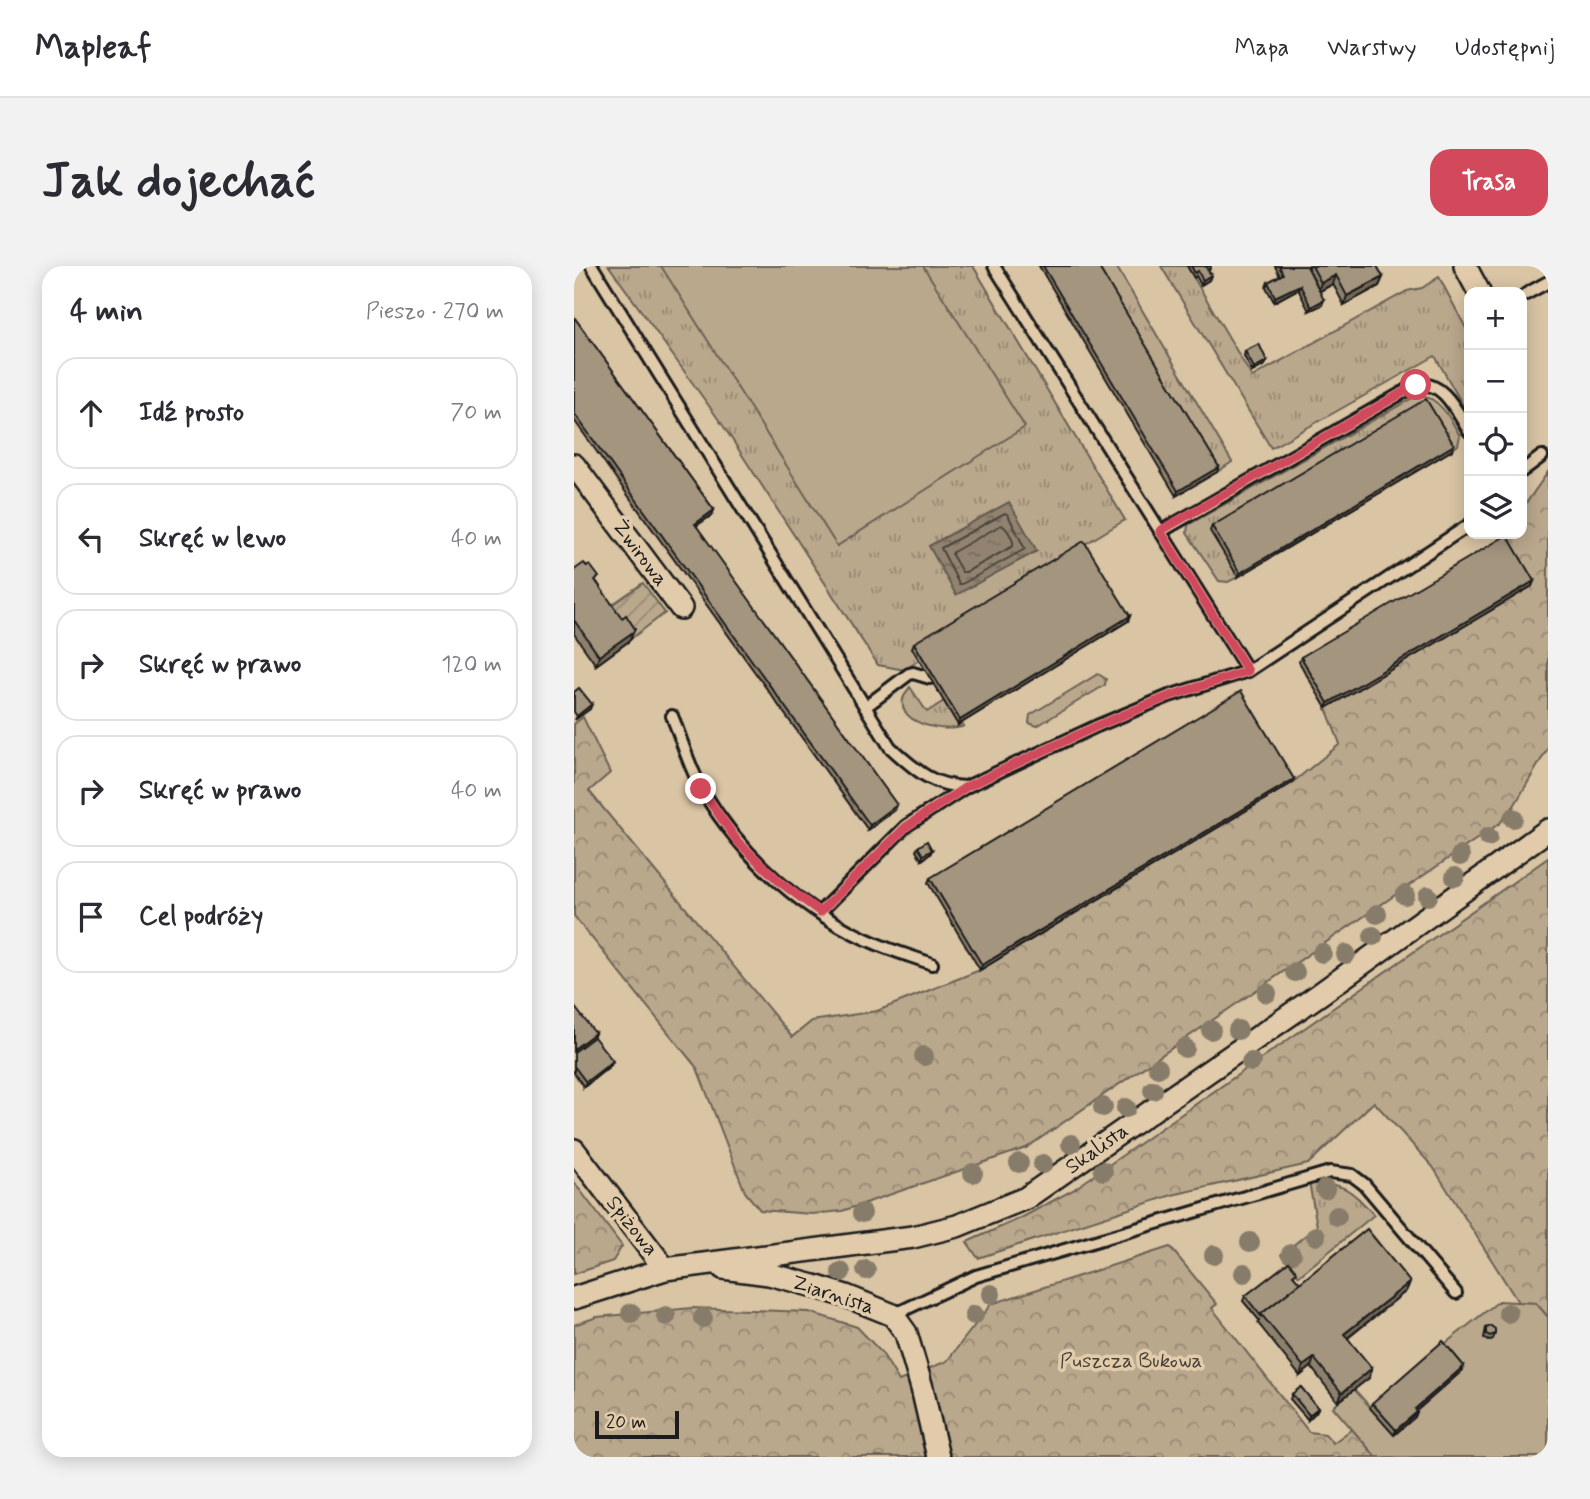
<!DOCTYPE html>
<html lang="pl">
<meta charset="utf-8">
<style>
:root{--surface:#fff;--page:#f2f2f3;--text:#2b2b33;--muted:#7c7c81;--line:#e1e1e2;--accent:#d1495b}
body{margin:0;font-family:Mynerve,sans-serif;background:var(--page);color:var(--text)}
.controls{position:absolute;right:21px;top:21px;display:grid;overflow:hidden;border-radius:14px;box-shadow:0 4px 18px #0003}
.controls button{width:63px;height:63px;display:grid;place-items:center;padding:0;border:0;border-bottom:2px solid var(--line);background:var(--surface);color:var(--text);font:35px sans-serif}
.scale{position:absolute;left:21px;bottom:18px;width:84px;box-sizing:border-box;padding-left:7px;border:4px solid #1c1c1c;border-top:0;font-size:19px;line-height:24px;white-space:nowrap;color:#1c1c1c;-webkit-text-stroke:5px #e1cbaa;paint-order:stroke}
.stop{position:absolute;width:21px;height:21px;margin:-16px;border:5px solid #d1495b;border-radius:50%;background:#fff}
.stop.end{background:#d1495b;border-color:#fff;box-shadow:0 2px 7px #0008}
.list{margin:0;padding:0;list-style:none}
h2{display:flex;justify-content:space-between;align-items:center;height:91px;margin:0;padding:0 28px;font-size:30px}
h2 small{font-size:23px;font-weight:400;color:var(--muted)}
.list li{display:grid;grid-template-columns:46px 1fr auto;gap:21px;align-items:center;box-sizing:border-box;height:112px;margin:0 14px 14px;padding:0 14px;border:2px solid var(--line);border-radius:21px}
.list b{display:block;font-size:26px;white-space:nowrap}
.list em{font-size:23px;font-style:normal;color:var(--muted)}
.icon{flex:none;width:38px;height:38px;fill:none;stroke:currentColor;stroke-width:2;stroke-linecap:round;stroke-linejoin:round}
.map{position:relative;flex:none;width:974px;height:1191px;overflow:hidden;border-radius:21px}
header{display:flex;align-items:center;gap:42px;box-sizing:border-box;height:98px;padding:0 35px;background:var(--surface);border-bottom:2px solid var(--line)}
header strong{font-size:33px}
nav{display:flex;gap:38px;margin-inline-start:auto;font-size:24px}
.intro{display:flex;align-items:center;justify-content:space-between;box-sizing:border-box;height:168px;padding:0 42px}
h1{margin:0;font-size:49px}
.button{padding:18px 32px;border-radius:21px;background:var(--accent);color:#fff;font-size:24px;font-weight:700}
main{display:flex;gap:42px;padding:0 42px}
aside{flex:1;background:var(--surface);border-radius:21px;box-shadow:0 4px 18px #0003}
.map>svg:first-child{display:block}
.grass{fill:url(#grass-tufts);stroke:#6b6254;stroke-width:2}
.forest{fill:url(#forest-crowns);stroke:#6b6254;stroke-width:2}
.park{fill:#baa88d;stroke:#6b6254;stroke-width:2}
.garden{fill:url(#garden-furrows);stroke:#6b6254;stroke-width:2}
.water{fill:url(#water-ripples);stroke:#625a4e;stroke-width:2}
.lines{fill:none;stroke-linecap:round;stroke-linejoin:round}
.shore{stroke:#4b453e;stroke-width:2}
.service-casing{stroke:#1c1c1c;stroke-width:16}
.minor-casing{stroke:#1c1c1c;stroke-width:26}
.service{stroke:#e1cbaa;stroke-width:10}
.minor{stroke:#e1cbaa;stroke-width:21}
.tree{fill:#877b69}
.wall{fill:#8d806d;stroke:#1c1c1c;stroke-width:2}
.shaded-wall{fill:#736859;stroke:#1c1c1c;stroke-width:2}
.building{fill:#a4957f;stroke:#1c1c1c;stroke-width:2}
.route{stroke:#d1495b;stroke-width:9}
.labels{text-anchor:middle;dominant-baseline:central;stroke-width:7;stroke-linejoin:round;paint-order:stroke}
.street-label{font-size:21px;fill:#1c1c1c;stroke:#e1cbaa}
.park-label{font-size:21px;fill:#443f38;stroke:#e1cbaa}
</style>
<header>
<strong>Mapleaf</strong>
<nav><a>Mapa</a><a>Warstwy</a><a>Udostępnij</a></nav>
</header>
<div class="intro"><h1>Jak dojechać</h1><a class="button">Trasa</a></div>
<main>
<aside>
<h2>4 min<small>Pieszo · 270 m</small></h2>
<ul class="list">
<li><svg class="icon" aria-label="ahead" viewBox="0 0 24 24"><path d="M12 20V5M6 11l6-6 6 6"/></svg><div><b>Idź prosto</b></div><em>70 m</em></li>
<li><svg class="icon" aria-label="left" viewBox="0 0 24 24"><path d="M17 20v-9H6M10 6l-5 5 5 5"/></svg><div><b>Skręć w lewo</b></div><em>40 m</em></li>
<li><svg class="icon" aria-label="right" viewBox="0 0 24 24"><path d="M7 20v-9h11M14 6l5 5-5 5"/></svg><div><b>Skręć w prawo</b></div><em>120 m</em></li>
<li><svg class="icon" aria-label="right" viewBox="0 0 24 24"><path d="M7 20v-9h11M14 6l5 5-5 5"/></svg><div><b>Skręć w prawo</b></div><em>40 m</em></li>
<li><svg class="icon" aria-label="arrive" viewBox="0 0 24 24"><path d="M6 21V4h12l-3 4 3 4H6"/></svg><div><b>Cel podróży</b></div></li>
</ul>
</aside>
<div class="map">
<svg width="974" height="1191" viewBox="0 0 974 1191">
<defs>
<pattern id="grass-tufts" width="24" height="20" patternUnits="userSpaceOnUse" patternTransform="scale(1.75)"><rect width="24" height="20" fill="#baa88d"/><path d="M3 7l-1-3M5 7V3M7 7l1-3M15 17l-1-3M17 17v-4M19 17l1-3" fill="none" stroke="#968872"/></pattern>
<pattern id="forest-crowns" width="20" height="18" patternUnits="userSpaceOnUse" patternTransform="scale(1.75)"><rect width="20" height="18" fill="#baa88d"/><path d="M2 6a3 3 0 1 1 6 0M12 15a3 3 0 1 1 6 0" fill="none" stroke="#968872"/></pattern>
<pattern id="garden-furrows" width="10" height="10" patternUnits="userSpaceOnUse" patternTransform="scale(1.75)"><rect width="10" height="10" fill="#baa88d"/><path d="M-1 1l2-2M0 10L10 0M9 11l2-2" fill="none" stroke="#968872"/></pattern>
<pattern id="water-ripples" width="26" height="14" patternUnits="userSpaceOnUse" patternTransform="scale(1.75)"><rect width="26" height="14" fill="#918370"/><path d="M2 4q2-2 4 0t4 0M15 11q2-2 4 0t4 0" fill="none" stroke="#766a5b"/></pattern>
</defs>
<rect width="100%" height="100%" fill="#d9c4a4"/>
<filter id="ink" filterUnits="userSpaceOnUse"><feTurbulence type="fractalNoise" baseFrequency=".0143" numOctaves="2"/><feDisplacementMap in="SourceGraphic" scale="14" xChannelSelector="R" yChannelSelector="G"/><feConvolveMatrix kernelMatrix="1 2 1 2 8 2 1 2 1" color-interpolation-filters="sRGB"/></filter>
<g filter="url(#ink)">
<g class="grass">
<polygon points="35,0 399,0 551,254 338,382 345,394 331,404 304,399 150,161"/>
<polygon points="520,0 542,0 658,196 643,206"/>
<polygon points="587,0 613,0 678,111 833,25 848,22 865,11 895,68 895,150 861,90 697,182"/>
<path d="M844,129C865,130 877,153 886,170L884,179L878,184L851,138L664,311L654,316L645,315L613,267L614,259Z"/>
<polygon points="524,408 532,413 531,419 463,460 455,457 456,449"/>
<path d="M336,421L353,446L370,435L384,458L388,457L390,460C366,469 308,453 336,421Z"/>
<path d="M735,916C770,917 777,923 800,949L725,1010L707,989L743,960Z"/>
</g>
<g class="forest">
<polygon points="974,206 974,482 940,540 926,557 452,882 268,945 238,948 186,944 171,926 123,802 0,650 0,458 9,451 36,507 15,525 218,771 238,755 303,745 406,704 718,517 766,478 752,442 958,320 931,273 934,268 948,268 948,243"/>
<polygon points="974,592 974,1051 962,1037 944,1036 859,901 800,836 734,898 598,929 404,992 393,976 447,952 499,924"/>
<polygon points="0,916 48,980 39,995 0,1008"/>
<polygon points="596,981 643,1038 638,1042 735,1166 751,1168 759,1177 778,1163 802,1191 0,1191 0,1059 23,1051 118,1042 235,1046 283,1061 308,1087 325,1115 373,1095 417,1038"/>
</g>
<g class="park">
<polygon points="87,0 349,0 451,161 263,280"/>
<polygon points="925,1035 962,1037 974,1051 974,1191 802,1191 759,1141 780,1123 797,1142 868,1080"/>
</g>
<polygon class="garden" points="69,317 91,347 58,372 32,343"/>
<polygon class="water" points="435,236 463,285 382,329 355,280"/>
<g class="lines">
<g class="shore">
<polygon points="431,247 434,249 451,283 388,318 385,318 367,282"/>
<path d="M427,259C433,261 440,274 439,280L392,306H388L378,289L379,286Z"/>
</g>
<g class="service-casing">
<g id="service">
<path d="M18,0L316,481C341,503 357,520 392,521L523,460L595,430L674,405"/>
<polyline points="420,0 674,405 895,259"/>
<polyline points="952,28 974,16"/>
<polyline points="948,205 968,190"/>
<path d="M586,266L842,119C869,113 883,146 895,165"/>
<polyline points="291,441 335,408 339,407 356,412"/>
<path d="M98,450C108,474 115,502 129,525C168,591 231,648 303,678C321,686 340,691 358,698"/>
<polyline points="246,646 332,560 392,521"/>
<polyline points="319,1049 402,1010 756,906 778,909 790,918 882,1027"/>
</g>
</g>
<g class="minor-casing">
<g id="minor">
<polyline points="891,0 905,26"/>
<polyline points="0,199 107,342"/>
<polyline points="0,884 91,1003"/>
<polyline points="149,1002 195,1008 240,1020 272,1030 319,1049 332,1067 348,1122 364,1191"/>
<polyline points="0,1032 91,1003 339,971 383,960 452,932 746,728 974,564"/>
</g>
</g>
<use href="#service" class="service"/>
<use href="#minor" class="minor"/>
</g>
<g class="tree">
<circle cx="939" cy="552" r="10"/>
<circle cx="914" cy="571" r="10"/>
<circle cx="886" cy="590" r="10"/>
<circle cx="881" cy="611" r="10"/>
<circle cx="831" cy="629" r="10"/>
<circle cx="854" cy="630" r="10"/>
<circle cx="803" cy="648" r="10"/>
<circle cx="799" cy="670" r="10"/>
<circle cx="748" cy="687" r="10"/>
<circle cx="772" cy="688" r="10"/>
<circle cx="721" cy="706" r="10"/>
<circle cx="693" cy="727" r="10"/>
<circle cx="637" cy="764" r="10"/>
<circle cx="664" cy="764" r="10"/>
<circle cx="611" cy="782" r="10"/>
<circle cx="350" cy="790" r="10"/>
<circle cx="677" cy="796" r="10"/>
<circle cx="584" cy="802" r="10"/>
<circle cx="579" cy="824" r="10"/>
<circle cx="529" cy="841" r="10"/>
<circle cx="552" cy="842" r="10"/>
<circle cx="497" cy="878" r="10"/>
<circle cx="445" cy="897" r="10"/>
<circle cx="469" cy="898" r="10"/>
<circle cx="529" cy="905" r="10"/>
<circle cx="399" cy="907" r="10"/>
<circle cx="751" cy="923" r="10"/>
<circle cx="288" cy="947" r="10"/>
<circle cx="763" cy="950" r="10"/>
<circle cx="742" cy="970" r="10"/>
<circle cx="676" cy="976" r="10"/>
<circle cx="717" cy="988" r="10"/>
<circle cx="640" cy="989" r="10"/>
<circle cx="292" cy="1004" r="10"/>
<circle cx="267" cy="1006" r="10"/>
<circle cx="670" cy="1007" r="10"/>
<circle cx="417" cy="1028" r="10"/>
<circle cx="57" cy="1047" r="10"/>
<circle cx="934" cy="1047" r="10"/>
<circle cx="400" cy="1049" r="10"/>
<circle cx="92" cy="1050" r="10"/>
<circle cx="129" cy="1052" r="10"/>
</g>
<g class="wall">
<polygon points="465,0 524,0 643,206 602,230"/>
<polygon points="613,0 637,0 636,3 634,4 637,9 635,14 627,19 622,10 620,12"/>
<polygon points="701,0 733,0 735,2 735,0 803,0 809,11 805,20 770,39 759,18 746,25 748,39 735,45 724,23 700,36 692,21 694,16 706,10"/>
<polygon points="0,51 140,244 138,249 122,260 321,544 294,564 0,154"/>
<polygon points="671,85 693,95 691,99 678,106 670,90"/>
<polygon points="880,179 878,184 664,311 636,265 638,260"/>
<polygon points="0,304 23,316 58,372 55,375 22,399 0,368"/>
<polygon points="960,315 958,320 752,442 725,396 727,391"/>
<polygon points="556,350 554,355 384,459 338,382 340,377"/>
<polygon points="718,517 406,704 354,617 356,612"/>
<polygon points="344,581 358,584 356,588 348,594 342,585"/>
<polygon points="0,740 37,799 10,821 0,807"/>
<polygon points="721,1010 720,1011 726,1017 836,1016 832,1025 774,1072 795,1112 764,1136 737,1101 726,1110 684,1057 685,1054 669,1035 671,1030"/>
<polygon points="912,1062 921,1068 919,1073 914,1075 910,1072"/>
<polygon points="889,1104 842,1145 841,1151 820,1169 796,1142 798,1137"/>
<polygon points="718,1128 744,1142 742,1146 734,1154 716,1133"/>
</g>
<g class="shaded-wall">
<polygon points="637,9 635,14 627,19 629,14"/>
<polygon points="762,9 759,18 744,26 747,17"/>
<polygon points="809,11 805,20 770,39 773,30"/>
<polygon points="726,19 724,23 700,36 701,31"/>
<polygon points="750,34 748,39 735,45 737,41"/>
<polygon points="693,95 691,99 678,106 680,102"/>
<polygon points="880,179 878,184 664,311 666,307"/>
<polygon points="645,201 643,206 602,230 604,225"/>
<polygon points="140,244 138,249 119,262 121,258"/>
<polygon points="960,315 958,320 752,442 754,437"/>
<polygon points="556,350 554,355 384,459 386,454"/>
<polygon points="61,363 55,375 22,399 25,390"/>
<polygon points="18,438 16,443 1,454 3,450"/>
<polygon points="720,513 718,517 406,704 408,699"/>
<polygon points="323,539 321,544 294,564 296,559"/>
<polygon points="358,584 356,588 348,594 349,589"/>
<polygon points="21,767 18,776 0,790 0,783"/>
<polygon points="39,795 37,799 10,821 12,816"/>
<polygon points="836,1016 832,1025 767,1077 770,1068"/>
<polygon points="740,1092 737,1101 726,1110 729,1100"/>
<polygon points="890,1100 889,1104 839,1148 841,1143"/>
<polygon points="798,1102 795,1112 764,1136 768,1127"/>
<polygon points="744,1142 742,1146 734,1154 735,1149"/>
<polygon points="843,1146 841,1151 820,1169 822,1164"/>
</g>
<g class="building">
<polygon points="469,0 524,0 645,201 604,225"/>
<polygon points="617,0 634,0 632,1 637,9 629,14 624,5 621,7"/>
<polygon points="705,0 733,0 750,34 737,41 726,19 701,31 694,16 709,8"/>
<polygon points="738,0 803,0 809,11 773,30 762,9 747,17"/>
<polygon points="0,51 140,244 121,258 323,539 296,559 0,147"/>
<polygon points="685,78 693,95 680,102 671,85"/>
<polygon points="852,133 880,179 666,307 638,260"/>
<polygon points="933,269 960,315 754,437 727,391"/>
<polygon points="510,275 556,350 386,454 340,377"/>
<polygon points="10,297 13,301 16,299 25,311 21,314 48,352 52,349 61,363 59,366 25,390 0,354 0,304"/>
<polygon points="5,422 18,438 3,450 0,446 0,426"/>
<polygon points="667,425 720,513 408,699 356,612"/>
<polygon points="353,575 358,584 349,589 344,581"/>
<polygon points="0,740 21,767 0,783"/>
<polygon points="20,771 39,795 12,816 0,800 0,786"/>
<polygon points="793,963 836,1016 770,1068 798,1102 768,1127 740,1092 729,1100 687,1048"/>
<polygon points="715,996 723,1006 719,1009 726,1017 687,1048 687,1050 671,1030"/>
<polygon points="917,1060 921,1063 921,1068 916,1070 912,1068 912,1062"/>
<polygon points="869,1075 890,1100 841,1143 843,1146 822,1164 798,1137"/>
<polygon points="727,1121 744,1142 735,1149 718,1128"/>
</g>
</g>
<g class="lines" filter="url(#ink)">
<polyline class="route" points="127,523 164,576 207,617 246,646 332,561 392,521 523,460 596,430 674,405 586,265 842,119"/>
</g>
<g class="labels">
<g class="street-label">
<text transform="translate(66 287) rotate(53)">Żwirowa</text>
<text transform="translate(523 883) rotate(-35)">Skalista</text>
<text transform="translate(58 960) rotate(52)">Spiżowa</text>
<text transform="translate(259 1029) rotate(18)">Ziarnista</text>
</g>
<g class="park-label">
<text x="557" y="1095">Puszcza Bukowa</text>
</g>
</g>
</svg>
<div class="controls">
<button>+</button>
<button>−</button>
<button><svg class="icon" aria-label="locate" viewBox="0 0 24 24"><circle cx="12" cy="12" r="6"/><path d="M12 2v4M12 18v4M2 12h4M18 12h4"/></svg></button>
<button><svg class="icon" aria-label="layers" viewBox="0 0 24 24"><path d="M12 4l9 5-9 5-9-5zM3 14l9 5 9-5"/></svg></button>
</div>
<div class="scale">20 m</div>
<div class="stop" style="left:842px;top:119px"></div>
<div class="stop end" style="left:127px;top:523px"></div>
</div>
</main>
